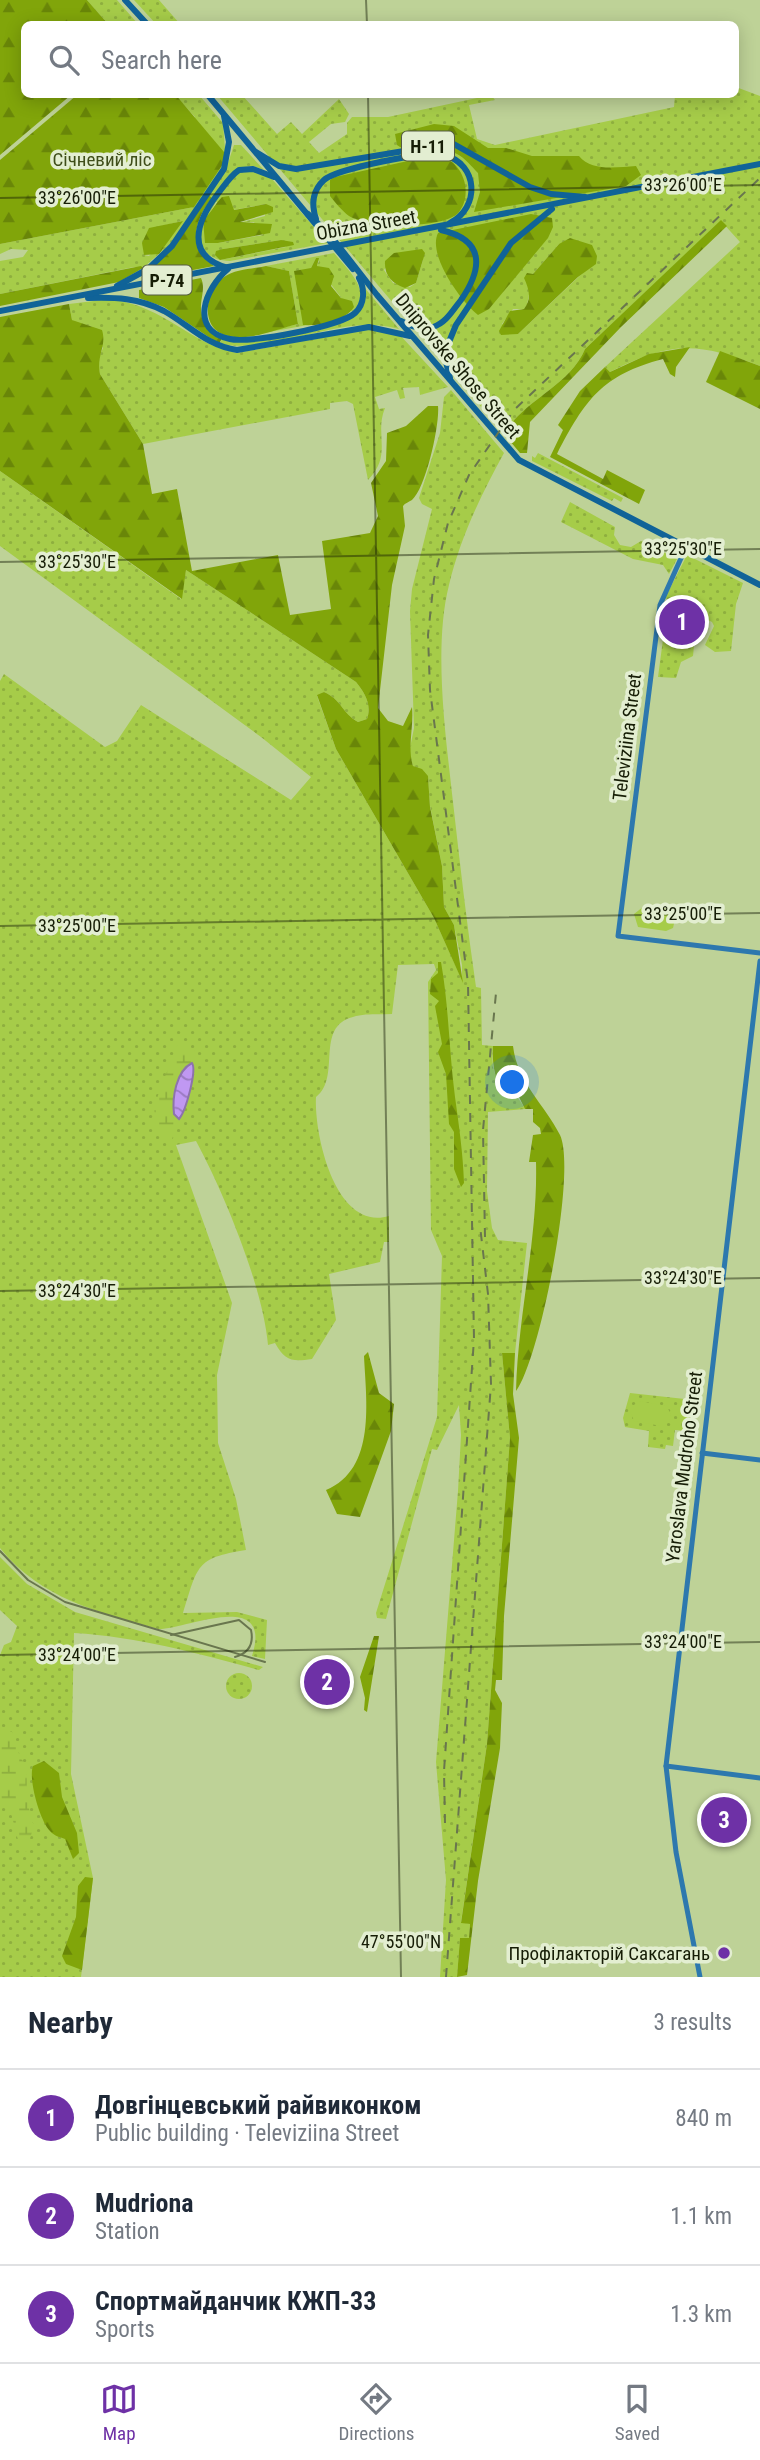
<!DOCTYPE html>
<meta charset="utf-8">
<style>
:root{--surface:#fff;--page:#f2f2f3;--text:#1f2937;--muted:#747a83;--line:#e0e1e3;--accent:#6e31a6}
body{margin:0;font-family:"Roboto Condensed",sans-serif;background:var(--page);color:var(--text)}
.you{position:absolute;left:513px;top:1083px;width:24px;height:24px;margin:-18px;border:5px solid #fff;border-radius:50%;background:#1a73e8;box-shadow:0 0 0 10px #1a73e833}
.badge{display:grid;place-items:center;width:46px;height:46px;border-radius:50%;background:var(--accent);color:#fff;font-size:23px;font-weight:700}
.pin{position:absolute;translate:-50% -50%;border:4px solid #fff;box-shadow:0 2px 7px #0006}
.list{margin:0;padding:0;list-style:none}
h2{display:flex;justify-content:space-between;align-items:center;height:91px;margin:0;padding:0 28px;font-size:30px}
h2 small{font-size:23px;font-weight:400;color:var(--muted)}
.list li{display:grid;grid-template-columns:46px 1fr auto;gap:21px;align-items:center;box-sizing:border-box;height:98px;padding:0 28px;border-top:2px solid var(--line)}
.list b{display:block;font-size:26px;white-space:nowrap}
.list p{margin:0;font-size:23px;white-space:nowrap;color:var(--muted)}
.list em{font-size:23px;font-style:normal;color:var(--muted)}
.icon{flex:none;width:38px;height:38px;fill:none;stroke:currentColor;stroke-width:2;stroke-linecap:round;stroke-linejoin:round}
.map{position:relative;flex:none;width:760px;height:1977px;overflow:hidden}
.search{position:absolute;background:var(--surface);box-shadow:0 4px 18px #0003;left:21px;right:21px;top:21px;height:77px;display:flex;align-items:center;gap:18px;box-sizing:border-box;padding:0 24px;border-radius:10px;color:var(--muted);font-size:26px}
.sheet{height:385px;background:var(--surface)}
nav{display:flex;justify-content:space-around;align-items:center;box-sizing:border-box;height:98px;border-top:2px solid var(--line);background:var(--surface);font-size:19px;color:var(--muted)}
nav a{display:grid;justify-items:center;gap:4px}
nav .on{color:var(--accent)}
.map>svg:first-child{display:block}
.green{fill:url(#green-dots);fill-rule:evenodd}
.forest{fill:url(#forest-firs)}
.wetland{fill:url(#wetland-marsh)}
.pitch{fill:#a6cc49}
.water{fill:url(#water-waves);stroke:#8d73ab;stroke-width:2}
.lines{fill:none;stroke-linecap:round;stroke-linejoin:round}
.secondary{stroke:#2d78ae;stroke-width:5}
.primary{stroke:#106398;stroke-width:6}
.tram{stroke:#69764e;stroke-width:2}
.rail{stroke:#69764e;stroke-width:2;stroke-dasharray:9 9;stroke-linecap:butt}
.ticks{fill:none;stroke:#161d06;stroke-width:2;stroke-opacity:0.45}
.poi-dot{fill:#6e31a6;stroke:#e3eed1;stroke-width:2.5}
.labels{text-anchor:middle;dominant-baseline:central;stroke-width:7;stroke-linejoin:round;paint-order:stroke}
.shield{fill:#e3eed1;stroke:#545c43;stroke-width:2}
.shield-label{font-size:18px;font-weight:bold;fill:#161d06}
.park-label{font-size:19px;fill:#3f4e1a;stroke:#e3eed1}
.street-label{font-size:19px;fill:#161d06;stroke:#e3eed1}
.poi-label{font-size:19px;fill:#161d06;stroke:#e3eed1;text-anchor:end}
.ticks-label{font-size:18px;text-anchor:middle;fill:#161d06;stroke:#e3eed1;stroke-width:7;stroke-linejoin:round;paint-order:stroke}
</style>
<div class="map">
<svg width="760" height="1977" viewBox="0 0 760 1977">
<defs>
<pattern id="green-dots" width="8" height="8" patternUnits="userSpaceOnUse" patternTransform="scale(1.75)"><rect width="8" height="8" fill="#a6cc49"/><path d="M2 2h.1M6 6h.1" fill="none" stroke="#8eaf3e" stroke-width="1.8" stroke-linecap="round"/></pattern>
<pattern id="forest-firs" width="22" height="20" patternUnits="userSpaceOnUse" patternTransform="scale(1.75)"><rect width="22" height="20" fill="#81a50a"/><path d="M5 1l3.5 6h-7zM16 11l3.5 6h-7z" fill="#698608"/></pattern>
<pattern id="wetland-marsh" width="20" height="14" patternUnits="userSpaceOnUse" patternTransform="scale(1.75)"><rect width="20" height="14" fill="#a6cc49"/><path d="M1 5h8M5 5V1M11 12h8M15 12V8" fill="none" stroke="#8eaf3e"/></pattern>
<pattern id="water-waves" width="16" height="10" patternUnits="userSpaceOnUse" patternTransform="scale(1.75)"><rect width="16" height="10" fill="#c098f2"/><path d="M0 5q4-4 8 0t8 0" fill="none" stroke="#9b7bc2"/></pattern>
</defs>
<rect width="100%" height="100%" fill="#bed297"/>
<g class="green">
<polygon points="87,0 117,0 138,24 108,24"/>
<polygon points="134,0 159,0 180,24 156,24"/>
<path d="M736,87L760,96V366C697,342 671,341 610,372L605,367L740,242L721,221L585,349C570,386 523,400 504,434L217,95H242L277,134L291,122L302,134L339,99L349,114L345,122L331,124L309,142L319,153L347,134V123L352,117H388L491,95L495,100L469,105L477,139L495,145L674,107L675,95L736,94ZM559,244L586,270L518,334L502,324L513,309H524L527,305L533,274ZM402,253L423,260L416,283L410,287L393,283L384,270L394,254Z"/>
<path d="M175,95H199L223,123L226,162L170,244L143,268L134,267L0,294V261L23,257L28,250L11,249L0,254V244L194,207L195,117ZM182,221L149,256L144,255L149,229Z"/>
<polygon points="234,145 241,145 264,170 253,166 238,168 212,198 209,195 228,163"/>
<path d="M253,170L272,179L328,243L230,261C174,259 212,191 236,174C241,171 247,171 253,170ZM216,202L229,204L233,210L266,204L265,216L239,223L254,222L263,235L218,243L206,233L203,225ZM281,240L286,247L220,260L223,249Z"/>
<path d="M334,253C348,270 374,292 352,312L317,266L319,261L316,258L311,268L303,325H308L247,336L298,324L289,271L266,266Z"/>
<path d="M364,287L399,329C340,312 280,355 220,344L222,338C256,342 337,335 361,310Z"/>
<path d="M110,299C167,307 188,343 237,353L368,329L399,334L448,387L420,395L419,387L403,388L405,398L400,399L397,390L375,397L379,409L385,408C374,434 393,455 368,480L353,404L347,401L330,403V409L143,444L100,374L97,362L103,348L91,326L80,325L72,320L69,304Z"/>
<path d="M451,390L504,453C481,495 460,538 449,585C433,648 446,738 453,802C460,864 467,926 476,987L481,988L482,1045L493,1046C489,1091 509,1078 525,1109L488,1112L487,1191L492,1228L498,1240L527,1243L515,1353H502L510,1438L487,1744L461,1922L470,1924L469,1939H460L457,1977H440L446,1880L436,1762L458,1491L461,1435L459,1405L437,1450L432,1449L386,1619L377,1618L376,1613L437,1417L442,1256L431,1230L428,982L436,970L434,964L398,965L392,1014C380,1015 365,1013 353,1017C314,1027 342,1077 316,1097C314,1134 335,1232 389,1216V1242H384L380,1262L329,1274L336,1320L312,1359C292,1362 285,1361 275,1343L268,1345C263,1287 224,1193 196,1141L176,1145L232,1303L217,1375L218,1443L236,1499L246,1550C195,1558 198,1566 183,1613L237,1612L267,1620L265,1659L252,1656C274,1587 184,1630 158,1629C98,1612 41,1599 0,1548V681L4,674L105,747L117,741L141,705L291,800L311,777L261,737L0,546V471L181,599L186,570L356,682C365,693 372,705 367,719L358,722C342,713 342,700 324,692L317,696L336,749L434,918L462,980V965L454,925L444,907L442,866L430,806L428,777L413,766L409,753L414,728L410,611L412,589L432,509L422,504L419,498L440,433L444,397Z"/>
<polygon points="538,453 623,498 621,502 614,498 612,501 532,461 532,456 535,458"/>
<polygon points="570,502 615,527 614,535 620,545 631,547 641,541 644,542 641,549 653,555 657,549 677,559 669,574 663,565 633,559 561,522"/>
<polygon points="687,555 743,583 736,604 731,651 715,652 705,645 714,626 712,622 665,598"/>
<polygon points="664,632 694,646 693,656 681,662 676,678 658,677"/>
<polygon points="630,1393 694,1400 690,1431 675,1430 673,1446 666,1445 665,1449 648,1447 649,1431 625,1427 623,1418"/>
<path d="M0,1557L27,1584L75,1612L263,1667L259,1670C197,1653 138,1637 74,1633L71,1774L93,1878L81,1977H0V1655L4,1645L11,1642L17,1626L0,1610Z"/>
<circle cx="239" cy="1686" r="13"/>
</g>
<g class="forest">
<polygon points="0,0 87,0 108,24 24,24 24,94 71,95 0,155"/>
<polygon points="175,94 224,152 225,161 194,207 0,244 0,160 77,95"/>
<path d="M434,124L454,126L488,148H506L532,156H579C592,172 617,167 636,166L641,175L626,186L474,212L480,192L478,173C472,167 465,158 457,154C437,143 417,159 397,145L395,134Z"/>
<path d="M426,157C434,158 445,157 452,162C466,173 471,197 459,212C445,230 367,227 349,216C342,211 335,202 330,196V180L335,177Z"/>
<path d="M209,195L212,198C195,220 186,247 214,266L151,278L149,271L174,247Z"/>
<path d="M229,196L234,210L266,204L273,207V212L240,222L272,224L270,233L218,243H205L203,220C211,213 215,204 222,197Z"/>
<path d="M531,214L552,218L553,227L548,238L489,309L478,315C462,303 427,255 438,233Z"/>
<path d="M721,220L727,226L621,327L530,422L527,453H520L504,434C523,400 570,386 585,349Z"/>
<polygon points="183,221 159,254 144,255 142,243 149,228"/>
<path d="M570,238L592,245L597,256L596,264L578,277L518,334L501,335L499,331L510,311L524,309C532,299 529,289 524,278L527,273L533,274L559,244Z"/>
<polygon points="281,240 293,242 294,245 220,260 215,255 216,251 223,249"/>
<path d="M422,249L425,253L416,283L405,288C392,284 384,275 385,261L394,253Z"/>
<path d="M316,258H319L317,266L329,268L334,276L331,286L341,298L352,301L354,307C344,322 320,326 303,325L294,271L311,268Z"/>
<polygon points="141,266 143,268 119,282 0,306 0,294"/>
<path d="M266,266L289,271L298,324C277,329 250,341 229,336C199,331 204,290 224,277C235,269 253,269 266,266Z"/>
<path d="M201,278C207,291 197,303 203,317C206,325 216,332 222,338L219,344L164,307L139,298V290Z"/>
<path d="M69,304L72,320L102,330C107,346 96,356 100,374L143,444L152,494L177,489L192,571L278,555L290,615L331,609L322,541L370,533L378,516L371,483L386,461L387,433L406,426L428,406H438C440,424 426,488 412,500C409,502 405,503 403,506L405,526L392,585L378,708L388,721L403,726L412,707C414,727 407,747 413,766L422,769L428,776L430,807L442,866L444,907L454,925L463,983L434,918L336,749L317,695L324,692C342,700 342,713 358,722L367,719C372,705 365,693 356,682L186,570L182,599L0,471V317Z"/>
<path d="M690,347L676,367L675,377L670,374L663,359C602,375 585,400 557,454L603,479L607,470L645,490L639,504L550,457L563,430L558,425L580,391L605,367L610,372L649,354Z"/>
<polygon points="720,351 760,366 760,409 706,382"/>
<path d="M438,962H441C449,1007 449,1052 455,1097C459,1126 463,1153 464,1183L461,1187L454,1169V1132L449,1124L446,1074L438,1052L442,1044L435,1006L439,1001L430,994L431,979L438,973Z"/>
<path d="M493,1046H513C517,1082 545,1105 560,1135C577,1171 540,1359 516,1391C518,1313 538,1239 536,1162H529L533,1135L541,1134L540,1128L533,1122V1109H525L518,1095C494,1093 492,1064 493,1046Z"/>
<path d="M368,1352L379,1393L394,1404L391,1431L360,1517L337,1514L326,1490C377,1469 366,1400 364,1356Z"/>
<polygon points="502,1353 515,1353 513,1394 519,1438 504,1616 502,1680 496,1680 495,1690 502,1703 500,1748 478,1881 467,1975 457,1977 460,1938 469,1938 470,1924 461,1923 487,1744 510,1438"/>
<polygon points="374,1636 379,1636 367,1712 364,1710 365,1698 360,1677"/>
<path d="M44,1761L59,1773L62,1797L77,1833L79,1853L73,1859L65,1839C60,1837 54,1836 50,1831C40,1821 28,1779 33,1766Z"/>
<polygon points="85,1877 93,1878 82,1970 66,1964 62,1956 76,1917 78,1886"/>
</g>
<g class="wetland">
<path d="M178,1043L194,1049L195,1065L188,1064C177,1077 172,1097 174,1114L179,1119L171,1142L156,1129L154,1106Z"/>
<path d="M5,1729L12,1732L20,1757L27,1767C26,1781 27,1813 34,1825L26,1852L18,1840L9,1805L0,1803V1734Z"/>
</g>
<g class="pitch">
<polygon points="643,907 672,912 675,919 673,928 666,931 638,927 634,914"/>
<polygon points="639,1401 667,1406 671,1415 669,1422 661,1426 634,1421 629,1409"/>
</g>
<path class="water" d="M192,1063C197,1070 186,1111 179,1119L174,1114C172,1098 176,1071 192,1063Z"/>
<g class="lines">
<g class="secondary">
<polyline points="686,547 660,605 618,936 760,953"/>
<polyline points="702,1453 760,1460"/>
<polyline points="666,1766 760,1778"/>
<polyline points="700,1977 676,1852 666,1766 760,961"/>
</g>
<g class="primary">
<polyline points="125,0 147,24"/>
<polyline points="207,94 353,269"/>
<polyline points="256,152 279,166 296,169 452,143 530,187 551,194 585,197"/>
<polyline points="308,214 330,235 377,295 519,460 760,585"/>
<path d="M316,219C311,204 312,191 324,180C336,169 428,150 444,155C479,164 480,208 450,223"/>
<path d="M228,268C184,256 197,221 217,195C224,186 230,176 239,170L253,169L274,177"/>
<path d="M228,269C205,288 188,331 230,339C250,344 341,326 355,313C365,304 365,289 359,278"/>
<polyline points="117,286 148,269 172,246 224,169 229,142 224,116"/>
<path d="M88,298C115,297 139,298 164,311C189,325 207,346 237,350L369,327L410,336"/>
<polyline points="0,311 760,164"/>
<path d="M401,321C411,326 422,331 433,327C446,323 453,310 461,300C483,268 485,240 441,230"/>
<polyline points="450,378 444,354 456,325 511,243 552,209"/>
</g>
<g class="tram">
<polyline points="0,1551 28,1580 65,1602 265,1662"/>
<path d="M171,1635L239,1620L251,1630C254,1644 249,1653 235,1657"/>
</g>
<g class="rail">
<polyline points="485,1237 483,1130 496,993"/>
<polyline points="445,1823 444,1771 474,1339 468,983 430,690 428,635 434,579 448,523 469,475 514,410 760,178"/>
<polyline points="446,1977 491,1384 488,1294 480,1226"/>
</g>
</g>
<path class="ticks" d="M366,0L367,24M368,94L401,1977M0,198L760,185M0,562L760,549M0,926L760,913M0,1291L760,1278M0,1655L760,1642"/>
<circle class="poi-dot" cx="724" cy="1953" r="7"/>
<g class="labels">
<g class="shield">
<rect x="402" y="131.5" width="52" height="29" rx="5"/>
<rect x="142.5" y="265.5" width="49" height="29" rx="5"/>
</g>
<g class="shield-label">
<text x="428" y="146">Н-11</text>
<text x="167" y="280">Р-74</text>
</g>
<g class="park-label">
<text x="102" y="159">Січневий ліс</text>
</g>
<g class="street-label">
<text transform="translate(366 225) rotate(-10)">Obizna Street</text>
<text transform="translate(458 366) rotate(50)">Dniprovske Shose Street</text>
<text transform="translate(627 737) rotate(-83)">Televiziina Street</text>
<text transform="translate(684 1467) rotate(-83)">Yaroslava Mudroho Street</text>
</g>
<g class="poi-label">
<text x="710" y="1953">Профілакторій Саксагань</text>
</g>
</g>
<g class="ticks-label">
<text x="683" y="191">33°26'00"E</text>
<text x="77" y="204">33°26'00"E</text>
<text x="683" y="555">33°25'30"E</text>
<text x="77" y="568">33°25'30"E</text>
<text x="683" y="920">33°25'00"E</text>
<text x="77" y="932">33°25'00"E</text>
<text x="683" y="1284">33°24'30"E</text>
<text x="77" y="1297">33°24'30"E</text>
<text x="683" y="1648">33°24'00"E</text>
<text x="77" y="1661">33°24'00"E</text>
<text x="401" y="1948">47°55'00"N</text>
</g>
</svg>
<div class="you"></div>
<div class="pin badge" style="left:682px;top:622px">1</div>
<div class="pin badge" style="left:327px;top:1682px">2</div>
<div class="pin badge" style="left:724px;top:1820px">3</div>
<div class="search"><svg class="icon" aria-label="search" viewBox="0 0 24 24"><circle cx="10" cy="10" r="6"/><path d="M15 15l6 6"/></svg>Search here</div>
</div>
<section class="sheet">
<h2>Nearby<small>3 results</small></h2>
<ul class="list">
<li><span class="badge">1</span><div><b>Довгінцевський райвиконком</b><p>Public building · Televiziina Street</p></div><em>840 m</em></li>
<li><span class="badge">2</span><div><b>Mudriona</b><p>Station</p></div><em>1.1 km</em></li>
<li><span class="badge">3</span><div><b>Спортмайданчик КЖП-33</b><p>Sports</p></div><em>1.3 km</em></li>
</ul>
</section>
<nav>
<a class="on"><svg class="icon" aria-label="map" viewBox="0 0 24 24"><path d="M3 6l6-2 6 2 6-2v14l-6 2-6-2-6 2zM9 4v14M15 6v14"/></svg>Map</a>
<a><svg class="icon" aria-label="directions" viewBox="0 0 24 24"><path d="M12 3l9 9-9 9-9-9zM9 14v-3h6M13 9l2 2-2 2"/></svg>Directions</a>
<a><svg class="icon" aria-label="saved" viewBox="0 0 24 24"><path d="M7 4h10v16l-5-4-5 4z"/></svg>Saved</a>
</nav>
